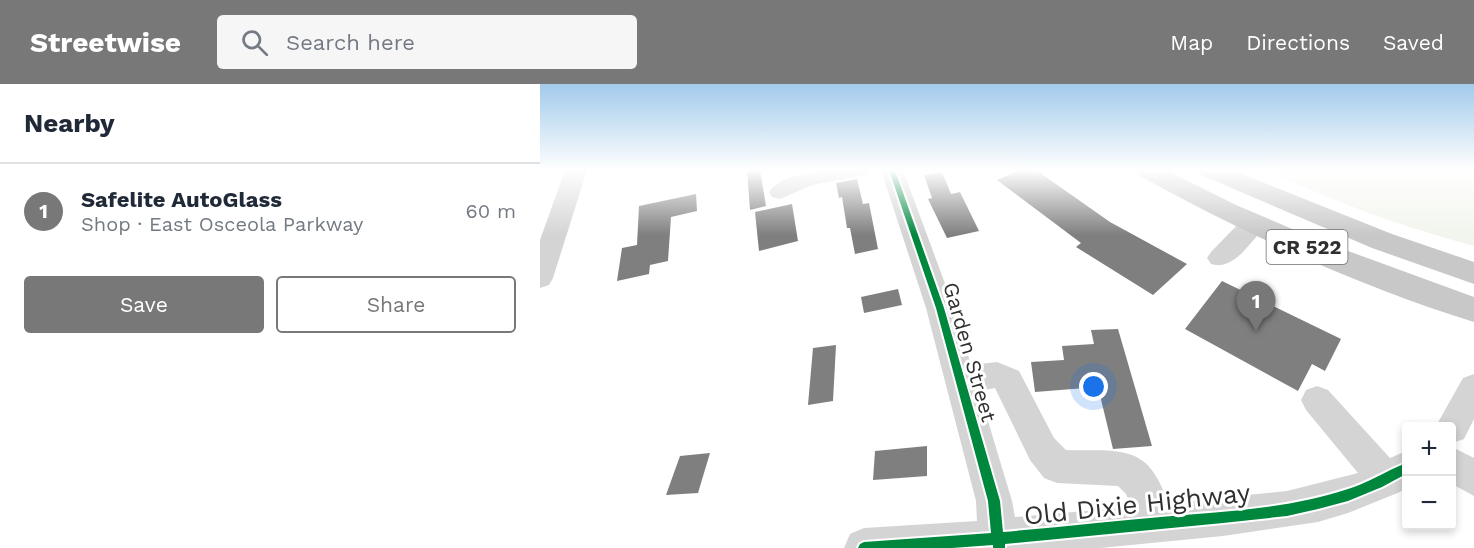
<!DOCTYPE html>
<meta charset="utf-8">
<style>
:root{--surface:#fff;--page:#f6f6f7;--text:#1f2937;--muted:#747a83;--line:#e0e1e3;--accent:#787878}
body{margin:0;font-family:"Work Sans",sans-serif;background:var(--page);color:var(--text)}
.controls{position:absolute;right:18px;bottom:18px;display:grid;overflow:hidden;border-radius:6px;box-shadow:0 3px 9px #0003}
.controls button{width:54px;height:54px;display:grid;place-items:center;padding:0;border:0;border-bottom:2px solid var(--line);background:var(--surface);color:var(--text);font:30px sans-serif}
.you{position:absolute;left:554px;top:303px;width:21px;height:21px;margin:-15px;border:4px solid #fff;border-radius:50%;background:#1a73e8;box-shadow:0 0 0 9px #1a73e833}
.badge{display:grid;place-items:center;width:39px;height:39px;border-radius:50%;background:var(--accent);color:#fff;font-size:20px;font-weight:700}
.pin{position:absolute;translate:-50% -50px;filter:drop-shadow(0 2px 3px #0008)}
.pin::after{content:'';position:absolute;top:32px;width:21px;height:18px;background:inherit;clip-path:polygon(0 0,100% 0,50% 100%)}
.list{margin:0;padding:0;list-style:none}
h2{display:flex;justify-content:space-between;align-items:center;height:78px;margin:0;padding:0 24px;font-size:26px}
h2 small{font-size:20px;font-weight:400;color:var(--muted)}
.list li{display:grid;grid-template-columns:39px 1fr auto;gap:18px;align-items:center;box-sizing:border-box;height:96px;padding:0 24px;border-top:2px solid var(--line)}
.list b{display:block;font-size:22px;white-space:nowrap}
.list p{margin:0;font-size:20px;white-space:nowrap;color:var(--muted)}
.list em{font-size:20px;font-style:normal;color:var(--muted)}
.actions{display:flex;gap:12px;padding:18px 24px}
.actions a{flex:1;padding:14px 0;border:2px solid var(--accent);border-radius:6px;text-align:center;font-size:21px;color:var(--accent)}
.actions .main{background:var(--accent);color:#fff}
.icon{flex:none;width:33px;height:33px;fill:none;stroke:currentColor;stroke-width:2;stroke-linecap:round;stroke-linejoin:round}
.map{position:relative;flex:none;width:934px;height:464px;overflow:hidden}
header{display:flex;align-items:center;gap:36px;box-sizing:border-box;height:84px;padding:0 30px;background:var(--accent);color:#fff}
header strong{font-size:28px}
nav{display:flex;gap:33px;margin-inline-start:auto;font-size:21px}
.search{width:420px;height:54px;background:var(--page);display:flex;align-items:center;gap:15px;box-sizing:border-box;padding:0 21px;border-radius:6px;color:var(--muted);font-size:22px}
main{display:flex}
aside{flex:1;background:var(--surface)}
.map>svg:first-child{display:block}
.green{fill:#f2f5ed}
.building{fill:#7f7f7f}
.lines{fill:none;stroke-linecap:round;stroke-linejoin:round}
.minor{fill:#d4d4d4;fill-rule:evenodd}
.major{fill:#c8c8c8;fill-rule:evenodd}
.cycleway-casing{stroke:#fff;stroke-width:4}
.cycleway{fill:#00873e;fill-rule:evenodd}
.labels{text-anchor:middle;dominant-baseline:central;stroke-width:6;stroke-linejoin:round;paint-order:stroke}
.shield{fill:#fff;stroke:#6e6e6e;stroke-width:1.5}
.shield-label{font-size:20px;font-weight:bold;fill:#303030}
.street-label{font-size:21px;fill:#303030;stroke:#fff}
.near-street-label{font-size:26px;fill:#303030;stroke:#fff}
</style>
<header>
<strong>Streetwise</strong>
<div class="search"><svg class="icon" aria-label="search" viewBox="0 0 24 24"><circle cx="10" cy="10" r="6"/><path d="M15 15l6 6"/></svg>Search here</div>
<nav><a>Map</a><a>Directions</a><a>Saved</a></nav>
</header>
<main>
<aside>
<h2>Nearby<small></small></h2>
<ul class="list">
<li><span class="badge">1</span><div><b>Safelite AutoGlass</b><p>Shop · East Osceola Parkway</p></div><em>60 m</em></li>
</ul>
<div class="actions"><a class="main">Save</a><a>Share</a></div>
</aside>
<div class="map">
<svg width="934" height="464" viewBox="0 0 934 464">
<rect width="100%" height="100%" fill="#fff"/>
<path class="green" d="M725,86H934V162C862,143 792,117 725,86Z"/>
<g class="building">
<polygon points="207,86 220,86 226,122 210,126"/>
<polygon points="479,86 496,86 570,138 647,180 613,211 536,163 541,159 457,96"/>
<polygon points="402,88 411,110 420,108 439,147 407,154 388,115 392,114 384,91"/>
<polygon points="317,95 323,120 329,119 338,165 315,170 310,144 307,144 302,113 299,114 296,99"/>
<polygon points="156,110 157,127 131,133 128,177 110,181 109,190 77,197 82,164 97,161 99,122"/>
<polygon points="252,120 258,157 219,167 215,128"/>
<polygon points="682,197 801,255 785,287 772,280 758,307 645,245"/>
<polygon points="358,205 362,221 324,229 321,213"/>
<polygon points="578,245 612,362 573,365 558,303 495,308 491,278 524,276 522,262 554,260 551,246"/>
<polygon points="296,261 293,317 268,321 273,264"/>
<polygon points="387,362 387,392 333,396 335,367"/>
<polygon points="170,369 158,409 126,411 140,372"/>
</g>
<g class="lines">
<g class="minor">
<polygon points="25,86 47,86 13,194 9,201 0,204 0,156"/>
<path d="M284,86H329L326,91L272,101L240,115L232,113L229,108C239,93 267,89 284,86Z"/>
<path d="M341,86H363L414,224L431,281L457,278L479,287L514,354L526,366C554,368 592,360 611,385C619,395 624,408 629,419L747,407L818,389L766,326L761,316L766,306L777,302L788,306L850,374L866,367V403L860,408L808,429L778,438L683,452L560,464H304L310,450L324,444L437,437L436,417L386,224ZM455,304L490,376L504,394L517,399L578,402L586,410L592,423L475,433L472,417L439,307Z"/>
<path d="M714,131L723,133L726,139L723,145C709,160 693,187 671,180L667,174L671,168L705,133Z"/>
<polygon points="934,290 934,335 924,355 912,359 912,342 896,342 923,294"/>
<polygon points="912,363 934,374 934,412 912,400"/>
</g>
<g class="major">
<path d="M594,86H626L696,121L778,156L934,213V238C818,202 705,150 598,91Z"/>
<polygon points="657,86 692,86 852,150 934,178 934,200 832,164 661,91"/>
</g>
<g class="cycleway-casing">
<path id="cycleway" d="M349,86H355L404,224L460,417L463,448C520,443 576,437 632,432C691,427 751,424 808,405C828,399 846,387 866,379V390L842,403L808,417L778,425L747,432L683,439L465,460V464H453V461L412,464H318L320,460L324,458L451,449L448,417L396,224Z"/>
</g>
<use href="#cycleway" class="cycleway"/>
</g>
<linearGradient id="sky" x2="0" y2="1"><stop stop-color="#a2caec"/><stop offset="0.57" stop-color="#fff"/><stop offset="1" stop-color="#fff" stop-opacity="0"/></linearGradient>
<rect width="934" height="151" fill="url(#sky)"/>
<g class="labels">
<rect class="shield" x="726.5" y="146" width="81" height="34" rx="4.5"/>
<g class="shield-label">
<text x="767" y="163">CR 522</text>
</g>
<g class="street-label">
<text transform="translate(430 268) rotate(74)">Garden Street</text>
</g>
<g class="near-street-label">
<text transform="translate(597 420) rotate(-6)">Old Dixie Highway</text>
</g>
</g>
</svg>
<div class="controls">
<button>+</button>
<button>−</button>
</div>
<div class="you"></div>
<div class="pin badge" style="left:716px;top:247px">1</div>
</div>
</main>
